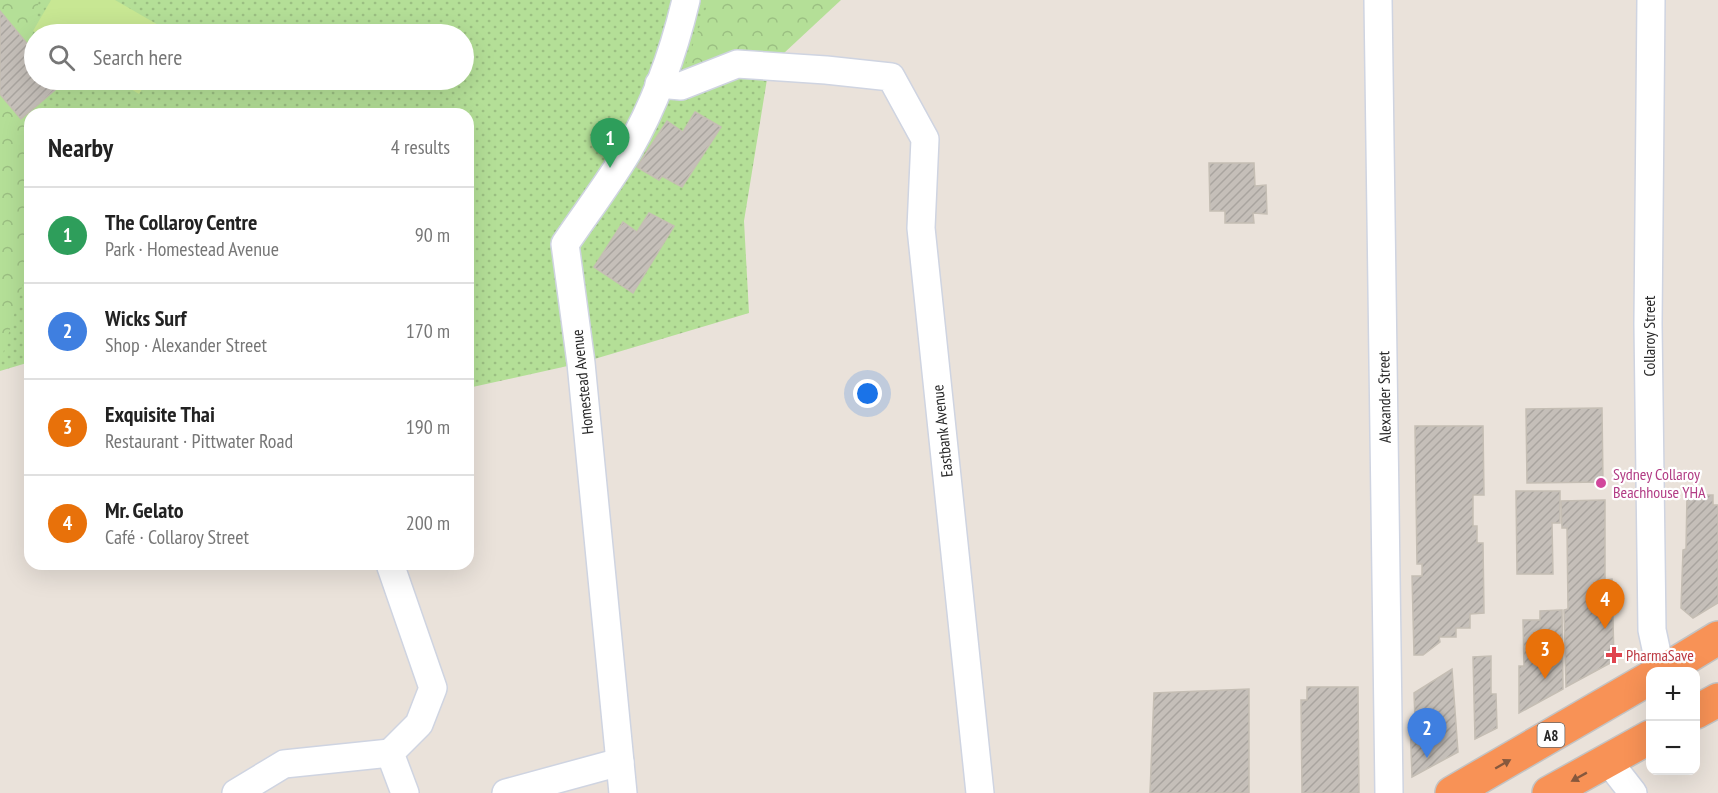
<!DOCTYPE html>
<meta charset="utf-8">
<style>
:root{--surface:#fff;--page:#f2f2f2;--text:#222;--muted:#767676;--line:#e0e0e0;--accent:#7c3aed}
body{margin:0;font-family:"PT Sans Narrow",sans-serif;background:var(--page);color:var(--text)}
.controls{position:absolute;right:18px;bottom:18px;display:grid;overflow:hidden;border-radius:12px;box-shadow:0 6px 24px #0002}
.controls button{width:54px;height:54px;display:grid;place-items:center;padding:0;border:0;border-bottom:2px solid var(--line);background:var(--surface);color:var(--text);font:30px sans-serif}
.you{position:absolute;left:868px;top:394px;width:21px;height:21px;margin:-15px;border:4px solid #fff;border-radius:50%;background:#1a73e8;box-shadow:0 0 0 9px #1a73e833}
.badge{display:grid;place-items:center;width:39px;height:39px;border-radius:50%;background:var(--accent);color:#fff;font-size:20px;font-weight:700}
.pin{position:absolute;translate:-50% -50px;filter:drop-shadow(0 2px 3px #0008)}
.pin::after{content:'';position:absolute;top:32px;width:21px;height:18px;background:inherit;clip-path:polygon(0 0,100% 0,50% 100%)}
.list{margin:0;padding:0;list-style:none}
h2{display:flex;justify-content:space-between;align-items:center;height:78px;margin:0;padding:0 24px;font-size:26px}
h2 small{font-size:20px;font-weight:400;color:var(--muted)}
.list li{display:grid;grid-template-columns:39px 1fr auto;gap:18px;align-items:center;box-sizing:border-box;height:96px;padding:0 24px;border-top:2px solid var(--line)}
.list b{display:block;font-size:22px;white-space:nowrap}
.list p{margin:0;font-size:20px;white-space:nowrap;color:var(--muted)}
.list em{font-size:20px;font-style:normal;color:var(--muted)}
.icon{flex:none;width:33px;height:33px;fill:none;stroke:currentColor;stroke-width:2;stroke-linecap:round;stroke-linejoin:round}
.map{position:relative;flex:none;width:1718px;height:793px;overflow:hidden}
.search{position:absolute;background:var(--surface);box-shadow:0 6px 24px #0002;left:24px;top:24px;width:450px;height:66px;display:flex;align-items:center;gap:15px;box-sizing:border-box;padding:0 21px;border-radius:33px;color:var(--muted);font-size:22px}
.panel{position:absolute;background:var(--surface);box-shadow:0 6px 24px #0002;left:24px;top:108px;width:450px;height:462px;border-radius:18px}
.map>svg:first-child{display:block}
.grass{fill:url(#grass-dots);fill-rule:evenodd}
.forest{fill:url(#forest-crowns)}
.pitch{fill:#c8e793}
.building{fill:url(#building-hatch);stroke:#c5beb4;stroke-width:1.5}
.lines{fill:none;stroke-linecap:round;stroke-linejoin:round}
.minor-casing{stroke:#cfd4e1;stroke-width:30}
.highway-casing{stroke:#c3c3c3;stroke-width:36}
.minor{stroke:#fff;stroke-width:27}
.highway{stroke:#f89256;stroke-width:33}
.oneway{fill:#86583d}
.hotel-dot{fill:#d1479c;stroke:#fff;stroke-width:2}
.health-dot{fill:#e0444e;stroke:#fff;stroke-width:2}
.labels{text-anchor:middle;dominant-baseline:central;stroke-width:4.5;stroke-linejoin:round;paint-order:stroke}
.shield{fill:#fff;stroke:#686868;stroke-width:1.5}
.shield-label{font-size:15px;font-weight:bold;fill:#282828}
.street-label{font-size:16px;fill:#282828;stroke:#fff}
.hotel-label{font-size:16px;fill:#b23c85;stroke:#fff;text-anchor:start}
.health-label{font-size:16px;fill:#be3a42;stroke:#fff;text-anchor:start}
</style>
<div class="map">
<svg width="1718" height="793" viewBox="0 0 1718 793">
<defs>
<pattern id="grass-dots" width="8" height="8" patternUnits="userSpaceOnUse" patternTransform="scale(1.5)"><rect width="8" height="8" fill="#b4df97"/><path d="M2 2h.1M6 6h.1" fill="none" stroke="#9bbf82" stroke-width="1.8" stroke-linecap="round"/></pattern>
<pattern id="forest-crowns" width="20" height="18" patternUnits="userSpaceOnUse" patternTransform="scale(1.5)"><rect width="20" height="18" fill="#b4df97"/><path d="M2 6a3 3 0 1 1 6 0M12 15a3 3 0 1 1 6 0" fill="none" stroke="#9bbf82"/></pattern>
<pattern id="building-hatch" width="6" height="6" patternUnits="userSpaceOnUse" patternTransform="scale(1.5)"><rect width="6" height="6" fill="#c5bfb9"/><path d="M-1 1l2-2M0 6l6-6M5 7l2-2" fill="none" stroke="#a9a49f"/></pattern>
</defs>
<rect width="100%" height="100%" fill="#eae2da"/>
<path class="grass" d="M0,0H774L769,67L744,221L749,313L581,363L468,388V114H30V362L0,371ZM34,34H464V80H34Z"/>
<g class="forest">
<polygon points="0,0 39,0 33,31 27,153 30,175 30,259 0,364"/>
<polygon points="709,0 841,0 769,67 684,70"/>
</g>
<g class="pitch">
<polygon points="51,0 115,0 174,34 39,34 33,31"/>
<polygon points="116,80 148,80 139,94"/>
</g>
<g class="building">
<polygon points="0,11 34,52 34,80 58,80 62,84 21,119 0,94"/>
<polygon points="695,112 721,127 682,187 662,176 659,180 637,167 667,121 683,132"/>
<polygon points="1209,163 1254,163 1255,186 1266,185 1267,214 1253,213 1254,223 1225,223 1225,211 1210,211"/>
<polygon points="649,213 674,226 633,293 594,267 623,222 637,232"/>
<polygon points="1602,408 1603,482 1527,483 1526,409"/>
<polygon points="1415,426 1483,426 1484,495 1473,495 1473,526 1477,526 1477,543 1483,543 1484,613 1470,614 1470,628 1456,628 1456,637 1439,637 1440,642 1423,655 1414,655 1412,576 1422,576 1422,564 1417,564"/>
<polygon points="1516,491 1560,491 1560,523 1552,523 1553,574 1517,574"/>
<polygon points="1687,495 1713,495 1713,505 1718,505 1718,603 1693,618 1681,608 1683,550 1686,549"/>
<polygon points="1605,500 1605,580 1612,579 1614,661 1566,687 1564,610 1568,609 1567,528 1562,528 1561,501"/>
<polygon points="1562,610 1563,689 1519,713 1519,666 1524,666 1523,620 1540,620 1540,611"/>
<polygon points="1491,656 1491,694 1496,694 1497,728 1475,739 1473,657"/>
<polygon points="1452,669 1458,752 1412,777 1410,720 1415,720 1414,693"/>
<polygon points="1307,687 1358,687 1359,793 1302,793 1301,700 1307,700"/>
<polygon points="1249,689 1249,793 1150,793 1154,693"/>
</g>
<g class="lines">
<g class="minor-casing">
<g id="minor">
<polyline points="1378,0 1389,793"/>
<polyline points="1651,0 1648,324 1652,630 1661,672"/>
<polyline points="659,84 681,86 737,64 826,70 891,77 925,139 921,228 980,793"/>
<polyline points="390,564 433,688 419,724 390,753 405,793"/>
<polyline points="1608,761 1633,793"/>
<polyline points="236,793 284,764 390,753"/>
<polyline points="506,793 620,762"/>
<path d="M623,793L581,363L565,244C586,213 609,183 628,151C654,106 674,51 686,0"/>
</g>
</g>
<g class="highway-casing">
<g id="highway">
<polyline points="1662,672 1718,638"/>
<polyline points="1696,712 1718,700"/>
<polyline points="1452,793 1650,678"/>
<polyline points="1549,793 1650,737"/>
</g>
</g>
<use href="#minor" class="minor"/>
<use href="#highway" class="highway"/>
</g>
<defs><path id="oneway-solid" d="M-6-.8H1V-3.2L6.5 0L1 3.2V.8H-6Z" transform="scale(1.5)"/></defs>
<g class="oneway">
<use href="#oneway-solid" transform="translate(1503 764) rotate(-30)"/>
<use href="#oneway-solid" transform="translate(1579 777) rotate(151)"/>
</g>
<circle class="hotel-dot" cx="1601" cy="483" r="6"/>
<path class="health-dot" d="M1611 646h6v6h6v6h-6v6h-6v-6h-6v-6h6z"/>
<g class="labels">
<rect class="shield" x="1537.5" y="723" width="27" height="24" rx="4.5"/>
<g class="shield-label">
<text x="1551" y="735">A8</text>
</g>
<g class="street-label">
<text transform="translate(1649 336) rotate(-90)">Collaroy Street</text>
<text transform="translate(582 382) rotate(-96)">Homestead Avenue</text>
<text transform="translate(1384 397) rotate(-91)">Alexander Street</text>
<text transform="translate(942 431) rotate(-96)">Eastbank Avenue</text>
</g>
<g class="hotel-label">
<text x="1613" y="474">Sydney Collaroy<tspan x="1613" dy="18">Beachhouse YHA</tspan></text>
</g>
<g class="health-label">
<text x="1626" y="655">PharmaSave</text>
</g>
</g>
</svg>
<div class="controls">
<button>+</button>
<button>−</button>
</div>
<div class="you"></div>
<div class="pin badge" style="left:610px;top:168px;background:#2e9e5b">1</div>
<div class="pin badge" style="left:1427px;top:758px;background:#3f7fe0">2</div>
<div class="pin badge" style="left:1545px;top:679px;background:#e8710a">3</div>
<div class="pin badge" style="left:1605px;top:629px;background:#e8710a">4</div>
<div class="search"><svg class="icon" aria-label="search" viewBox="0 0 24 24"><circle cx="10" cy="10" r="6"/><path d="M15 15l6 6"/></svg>Search here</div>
<section class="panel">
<h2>Nearby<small>4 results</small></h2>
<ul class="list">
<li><span class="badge" style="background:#2e9e5b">1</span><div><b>The Collaroy Centre</b><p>Park · Homestead Avenue</p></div><em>90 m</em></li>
<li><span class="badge" style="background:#3f7fe0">2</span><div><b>Wicks Surf</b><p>Shop · Alexander Street</p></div><em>170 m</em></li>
<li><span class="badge" style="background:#e8710a">3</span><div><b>Exquisite Thai</b><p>Restaurant · Pittwater Road</p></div><em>190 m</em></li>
<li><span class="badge" style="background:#e8710a">4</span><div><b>Mr. Gelato</b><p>Café · Collaroy Street</p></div><em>200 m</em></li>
</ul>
</section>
</div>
